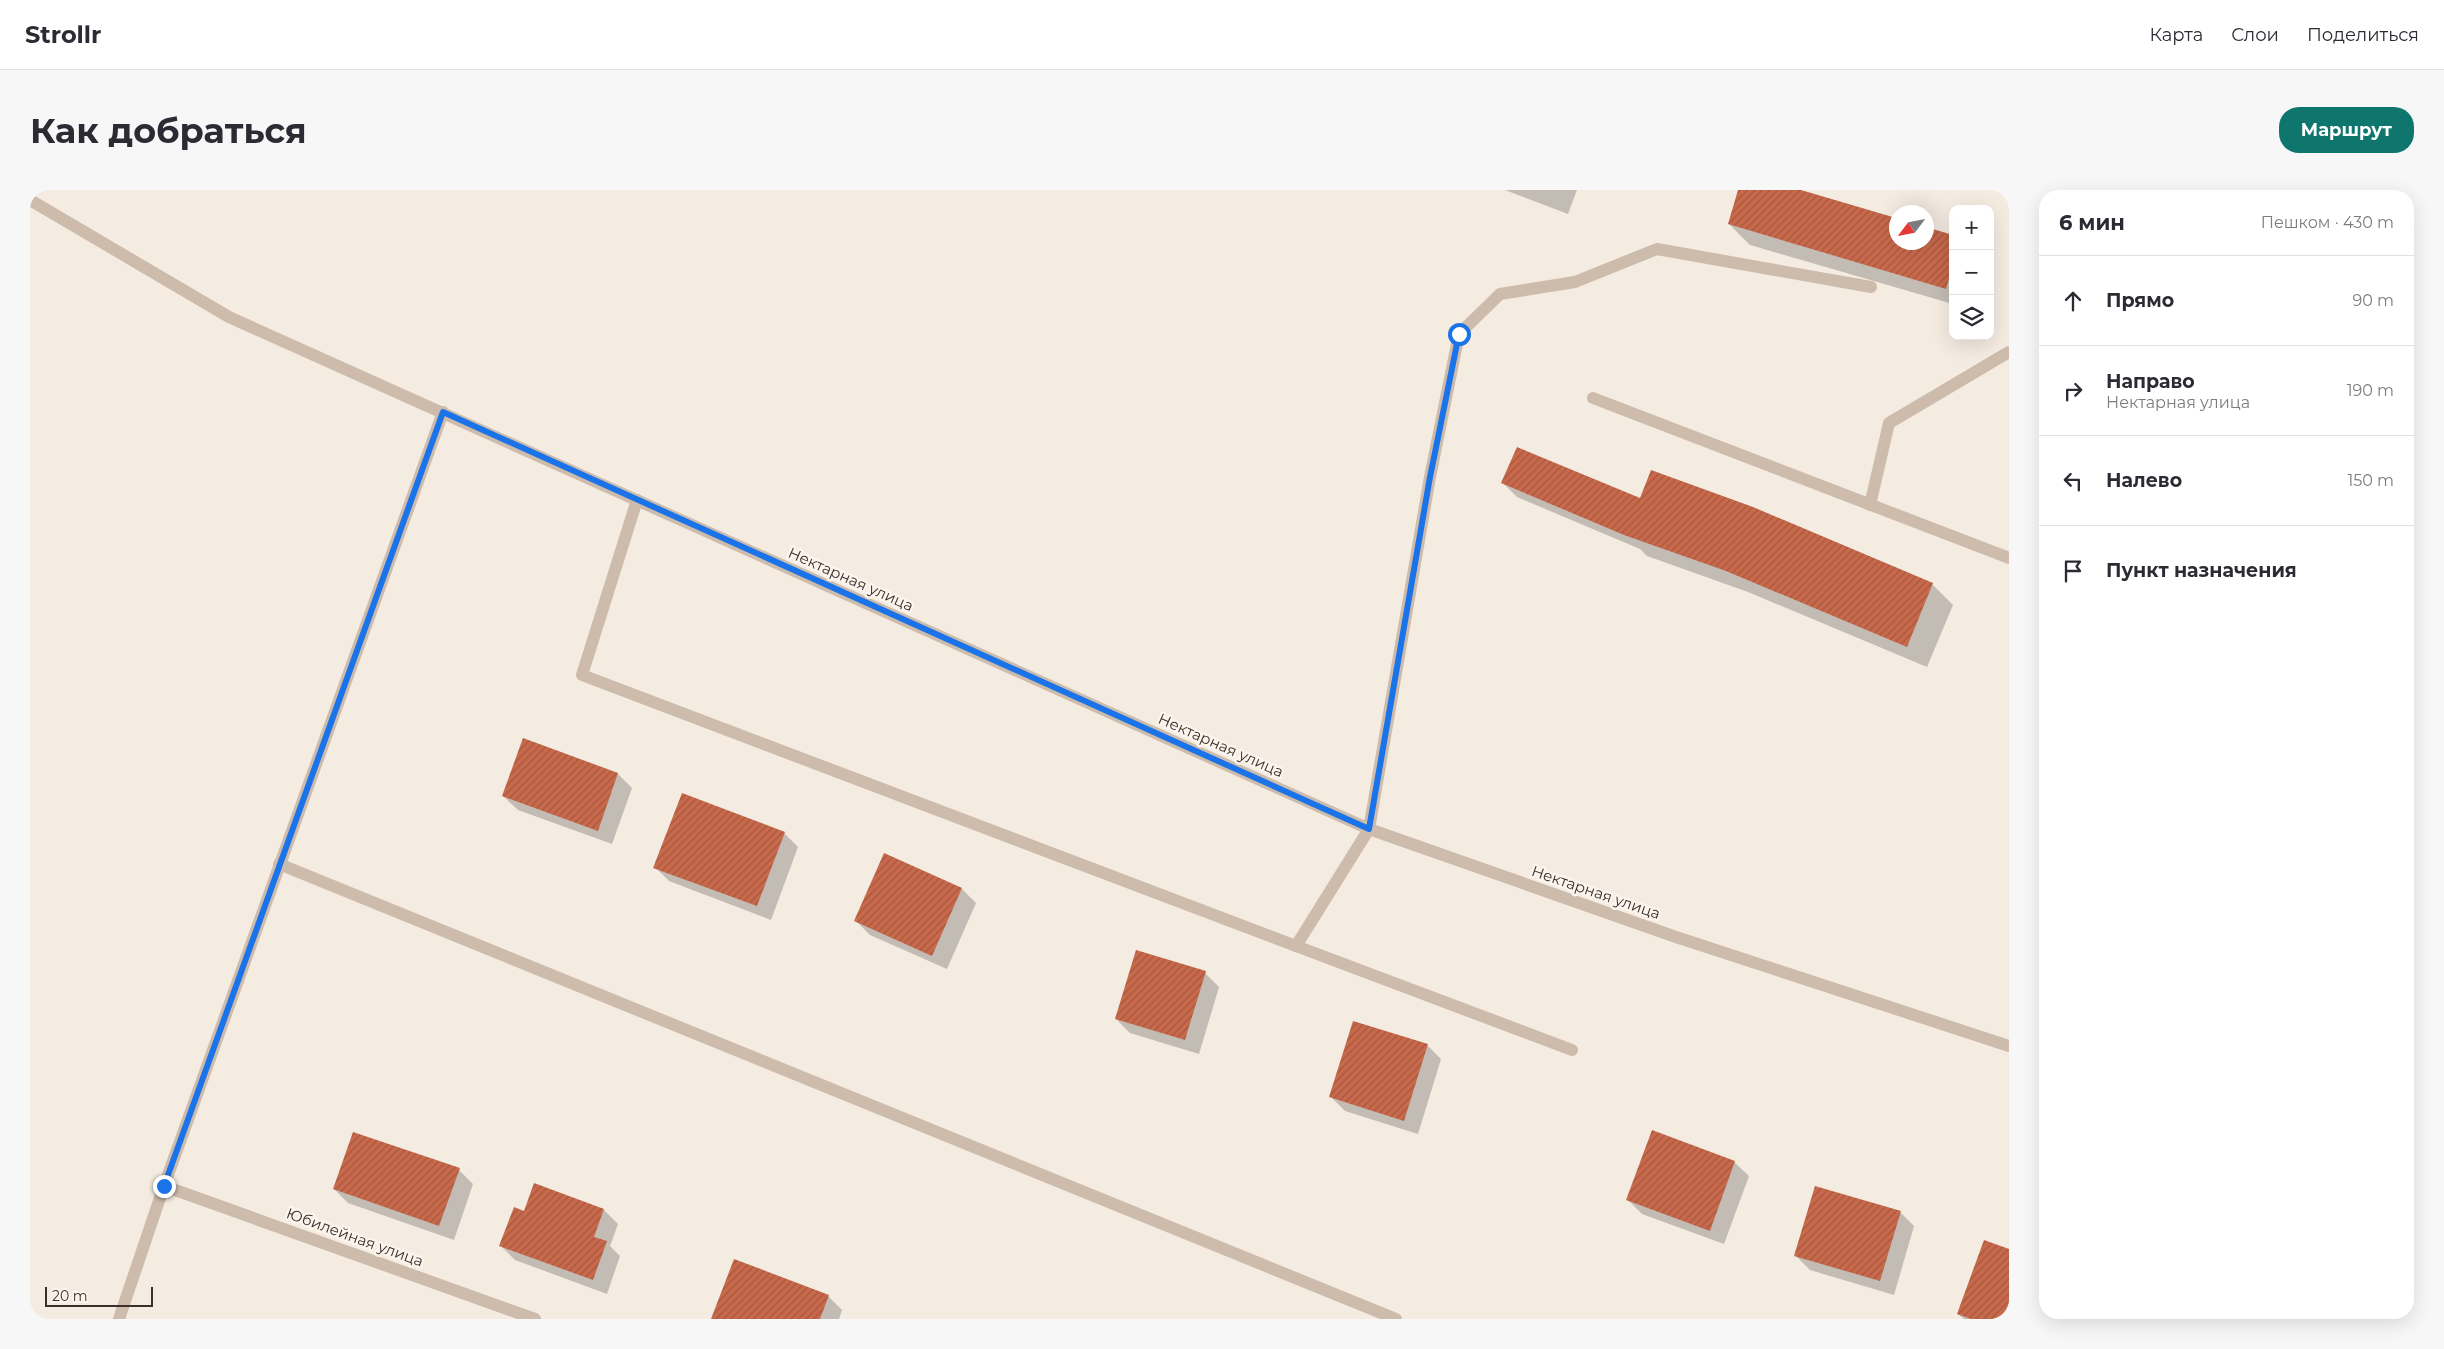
<!DOCTYPE html>
<html lang="ru">
<meta charset="utf-8">
<style>
:root{--surface:#fff;--page:#f7f7f7;--text:#2b2b33;--muted:#7c7c81;--line:#e1e1e2;--accent:#0f766e}
body{margin:0;font-family:Montserrat,sans-serif;background:var(--page);color:var(--text)}
.controls{position:absolute;right:15px;top:15px;display:grid;overflow:hidden;border-radius:10px;box-shadow:0 5px 20px #0002}
.controls button{width:45px;height:45px;display:grid;place-items:center;padding:0;border:0;border-bottom:1px solid var(--line);background:var(--surface);color:var(--text);font:25px sans-serif}
.compass{position:absolute;left:1859px;top:15px;width:45px;height:45px;border-radius:50%;background:var(--surface);box-shadow:0 5px 20px #0002;rotate:238deg}
.scale{position:absolute;left:15px;bottom:12px;width:108px;box-sizing:border-box;padding-left:5px;border:2px solid #3b302b;border-top:0;font-size:14px;line-height:18px;white-space:nowrap;color:#3b302b;-webkit-text-stroke:4px #fbf5ee;paint-order:stroke}
.stop{position:absolute;width:15px;height:15px;margin:-11px;border:4px solid #1a73e8;border-radius:50%;background:#fff}
.stop.end{background:#1a73e8;border-color:#fff;box-shadow:0 1px 5px #0008}
.list{margin:0;padding:0;list-style:none}
h2{display:flex;justify-content:space-between;align-items:center;height:65px;margin:0;padding:0 20px;font-size:21px}
h2 small{font-size:16px;font-weight:400;color:var(--muted)}
.list li{display:grid;grid-template-columns:32px 1fr auto;gap:15px;align-items:center;box-sizing:border-box;height:90px;padding:0 20px;border-top:1px solid var(--line)}
.list b{display:block;font-size:19px;white-space:nowrap}
.list p{margin:0;font-size:16px;white-space:nowrap;color:var(--muted)}
.list em{font-size:16px;font-style:normal;color:var(--muted)}
.icon{flex:none;width:28px;height:28px;fill:none;stroke:currentColor;stroke-width:2;stroke-linecap:round;stroke-linejoin:round}
.map{position:relative;flex:none;width:1979px;height:1129px;overflow:hidden;border-radius:20px}
header{display:flex;align-items:center;gap:30px;box-sizing:border-box;height:70px;padding:0 25px;background:var(--surface);border-bottom:1px solid var(--line)}
header strong{font-size:24px}
nav{display:flex;gap:28px;margin-inline-start:auto;font-size:18px}
.intro{display:flex;align-items:center;justify-content:space-between;box-sizing:border-box;height:120px;padding:0 30px}
h1{margin:0;font-size:35px}
.button{padding:12px 22px;border-radius:20px;background:var(--accent);color:#fff;font-size:18px;font-weight:700}
main{display:flex;gap:30px;padding:0 30px}
aside{flex:1;background:var(--surface);border-radius:20px;box-shadow:0 5px 20px #0002}
.map>svg:first-child{display:block}
.shadow{fill:#0003}
.building{fill:url(#building-hatch)}
.lines{fill:none;stroke-linecap:round;stroke-linejoin:round}
.minor{stroke:#cdbbac;stroke-width:12}
.route{stroke:#1a73e8;stroke-width:6}
.labels{text-anchor:middle;dominant-baseline:central;stroke-width:5;stroke-linejoin:round;paint-order:stroke}
.street-label{font-size:15px;fill:#3b302b;stroke:#fbf5ee}
</style>
<header>
<strong>Strollr</strong>
<nav><a>Карта</a><a>Слои</a><a>Поделиться</a></nav>
</header>
<div class="intro"><h1>Как добраться</h1><a class="button">Маршрут</a></div>
<main>
<div class="map">
<svg width="1979" height="1129" viewBox="0 0 1979 1129">
<defs>
<pattern id="building-hatch" width="6" height="6" patternUnits="userSpaceOnUse" patternTransform="scale(1.25)"><rect width="6" height="6" fill="#c8694b"/><path d="M-1 1l2-2M0 6l6-6M5 7l2-2" fill="none" stroke="#a4573f"/></pattern>
</defs>
<rect width="100%" height="100%" fill="#f4ebe1"/>
<g class="shadow">
<polygon points="1475,0 1547,0 1538,24"/>
<polygon points="1709,0 1766,0 1866,30 1866,52 1896,52 1923,46 1923,114 1720,55 1699,34"/>
<polygon points="1473,293 1610,310 1902,394 1923,415 1897,477 1718,402 1617,366 1610,359 1487,307"/>
<polygon points="494,550 588,584 602,598 582,654 488,620 473,606"/>
<polygon points="754,643 768,657 741,730 639,691 625,677"/>
<polygon points="855,665 932,699 946,713 917,779 840,745 826,731"/>
<polygon points="1175,783 1189,797 1169,864 1100,843 1086,829"/>
<polygon points="1397,855 1411,869 1388,944 1315,921 1301,907"/>
<polygon points="1704,972 1719,986 1694,1054 1612,1024 1598,1010"/>
<polygon points="429,980 443,994 424,1050 318,1013 304,999"/>
<polygon points="505,995 574,1020 588,1034 580,1056 590,1066 577,1104 485,1070 471,1056 495,1022"/>
<polygon points="1870,1022 1884,1036 1864,1105 1780,1080 1766,1066"/>
<polygon points="1979,1061 1979,1129 1934,1129 1928,1124"/>
<polygon points="798,1106 812,1120 809,1129 682,1129"/>
</g>
<g class="building">
<polygon points="1708,0 1771,0 1866,28 1866,52 1896,52 1896,37 1923,45 1923,75 1916,99 1698,34"/>
<polygon points="1487,257 1610,308 1621,280 1723,317 1903,393 1877,457 1696,381 1594,345 1471,293"/>
<polygon points="493,548 588,583 568,641 472,606"/>
<polygon points="652,603 755,642 727,716 623,678"/>
<polygon points="854,663 932,698 902,766 824,731"/>
<polygon points="1106,760 1176,781 1155,850 1085,829"/>
<polygon points="1323,831 1398,854 1374,931 1299,907"/>
<polygon points="1622,940 1705,971 1680,1041 1596,1010"/>
<polygon points="323,942 430,978 409,1036 303,999"/>
<polygon points="504,993 574,1019 564,1047 577,1051 563,1090 469,1056 484,1017 494,1021"/>
<polygon points="1785,996 1871,1021 1850,1091 1764,1066"/>
<polygon points="1954,1050 1979,1059 1979,1129 1941,1129 1927,1124"/>
<polygon points="704,1069 799,1105 790,1129 681,1129"/>
</g>
<g class="lines">
<g class="minor">
<polyline points="0,10 199,127 1339,639 1646,747 1979,856"/>
<polyline points="1563,208 1979,368"/>
<polyline points="607,310 552,485 1266,756 1339,639 1400,287 1429,144 1470,104 1545,92 1627,59 1841,97"/>
<polyline points="1840,315 1859,233 1979,162"/>
<polyline points="249,674 1366,1129"/>
<polyline points="1266,756 1542,860"/>
<polyline points="134,996 505,1129"/>
<polyline points="89,1129 134,996 413,222"/>
</g>
</g>
<g class="lines">
<polyline class="route" points="134,996 413,222 1339,639 1400,287 1429,144"/>
</g>
<g class="labels">
<g class="street-label">
<text transform="translate(821 389) rotate(24)">Нектарная улица</text>
<text transform="translate(1191 555) rotate(24)">Нектарная улица</text>
<text transform="translate(1566 702) rotate(19)">Нектарная улица</text>
<text transform="translate(325 1047) rotate(20)">Юбилейная улица</text>
</g>
</g>
</svg>
<div class="controls">
<button>+</button>
<button>−</button>
<button><svg class="icon" aria-label="layers" viewBox="0 0 24 24"><path d="M12 4l9 5-9 5-9-5zM3 14l9 5 9-5"/></svg></button>
</div>
<svg class="compass" viewBox="-18 -18 36 36"><path d="M0-13l5 13h-10z" fill="#e53935"/><path d="M0 13l5-13h-10z" fill="#7c7c81"/></svg>
<div class="scale">20 m</div>
<div class="stop" style="left:1429px;top:144px"></div>
<div class="stop end" style="left:134px;top:996px"></div>
</div>
<aside>
<h2>6 мин<small>Пешком · 430 m</small></h2>
<ul class="list">
<li><svg class="icon" aria-label="ahead" viewBox="0 0 24 24"><path d="M12 20V5M6 11l6-6 6 6"/></svg><div><b>Прямо</b></div><em>90 m</em></li>
<li><svg class="icon" aria-label="right" viewBox="0 0 24 24"><path d="M7 20v-9h11M14 6l5 5-5 5"/></svg><div><b>Направо</b><p>Нектарная улица</p></div><em>190 m</em></li>
<li><svg class="icon" aria-label="left" viewBox="0 0 24 24"><path d="M17 20v-9H6M10 6l-5 5 5 5"/></svg><div><b>Налево</b></div><em>150 m</em></li>
<li><svg class="icon" aria-label="arrive" viewBox="0 0 24 24"><path d="M6 21V4h12l-3 4 3 4H6"/></svg><div><b>Пункт назначения</b></div></li>
</ul>
</aside>
</main>
